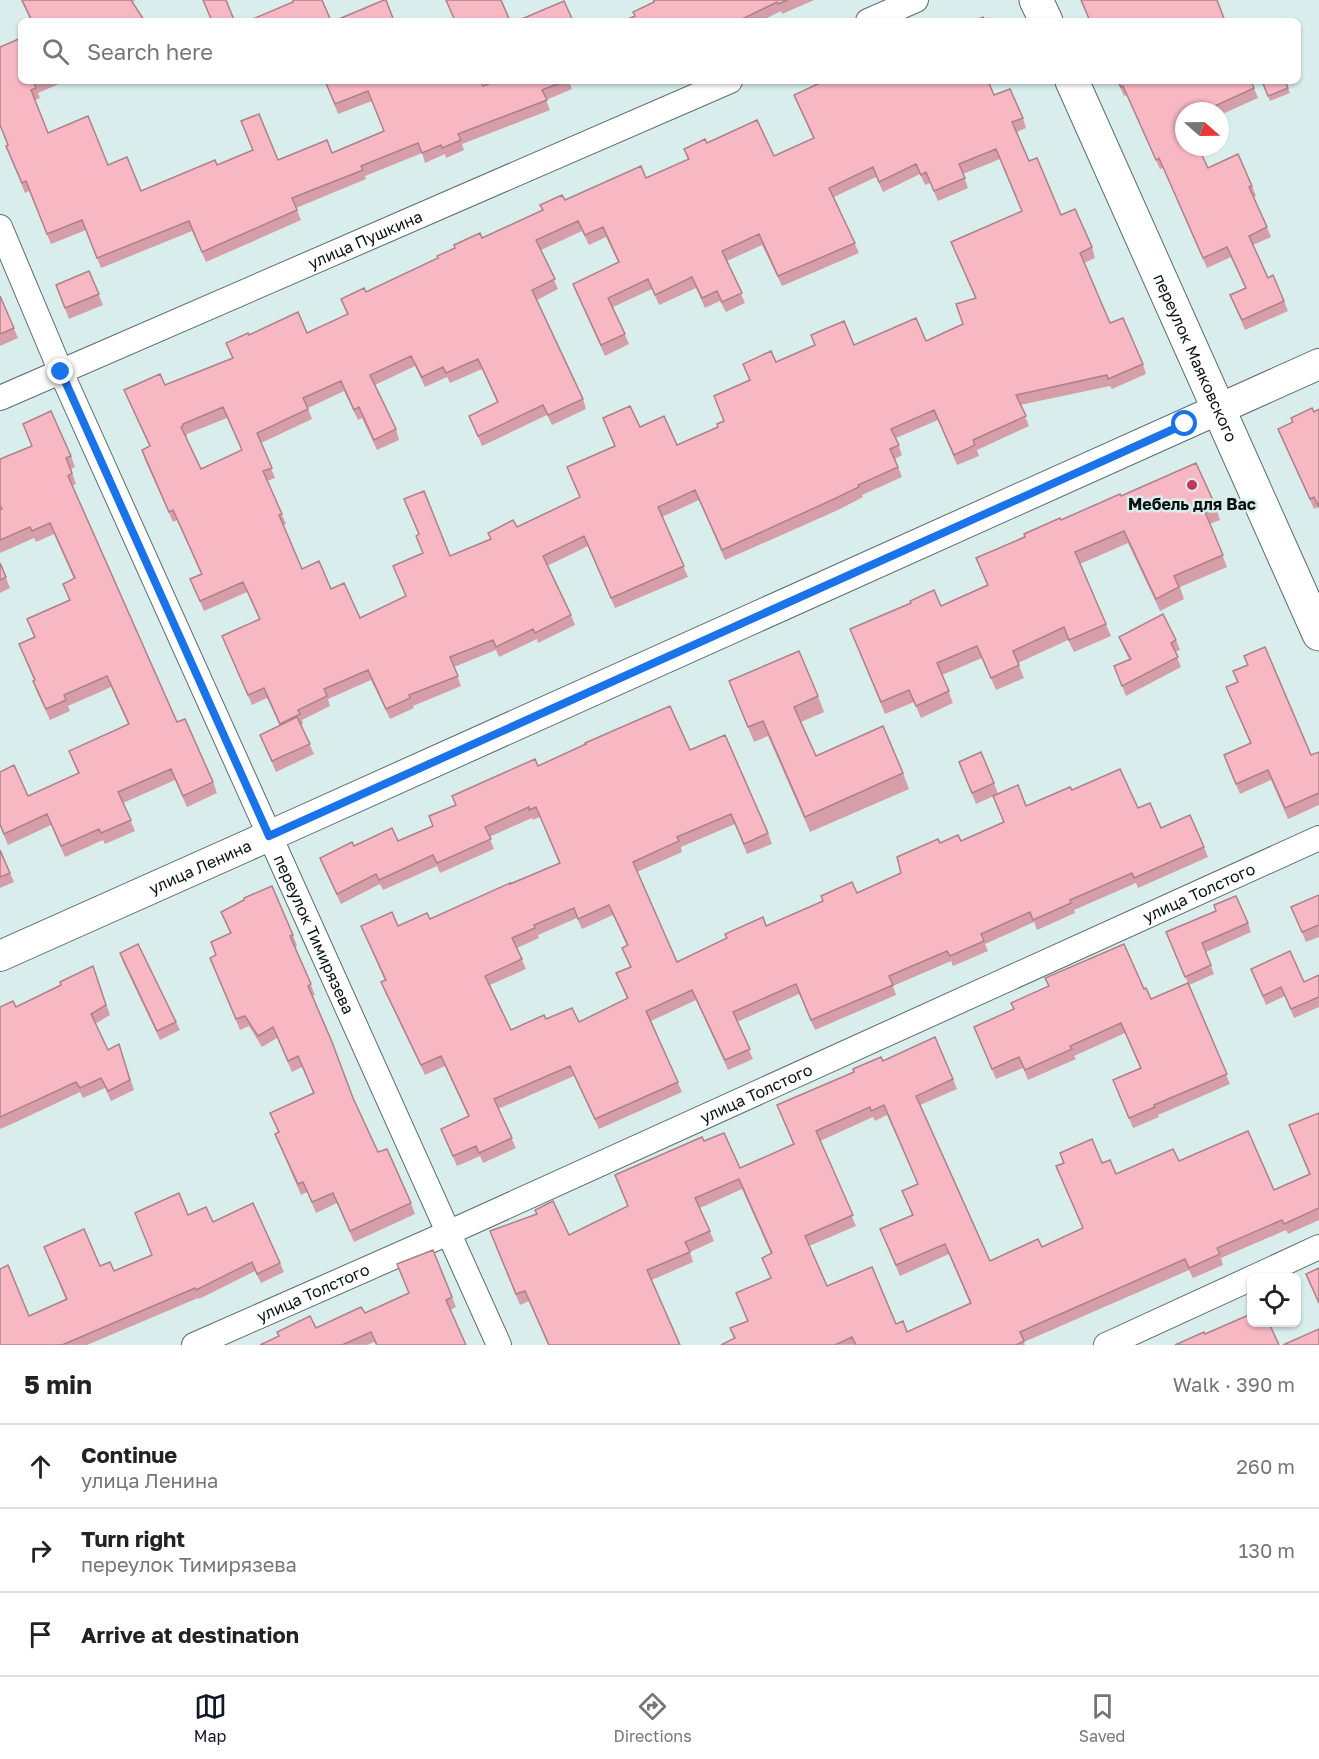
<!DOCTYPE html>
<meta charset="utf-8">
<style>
:root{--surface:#fff;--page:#f2f2f2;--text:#222;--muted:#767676;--line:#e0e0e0;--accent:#111827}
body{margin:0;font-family:"Golos Text",sans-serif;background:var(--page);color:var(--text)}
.controls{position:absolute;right:18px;bottom:18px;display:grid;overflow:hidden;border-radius:9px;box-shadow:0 2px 4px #0004}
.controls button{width:54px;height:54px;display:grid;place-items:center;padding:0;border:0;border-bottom:2px solid var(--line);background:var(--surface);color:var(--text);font:30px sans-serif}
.compass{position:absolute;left:1175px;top:102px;width:54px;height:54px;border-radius:50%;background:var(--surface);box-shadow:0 2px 4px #0004;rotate:110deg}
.stop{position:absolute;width:18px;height:18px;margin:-14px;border:4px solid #1a73e8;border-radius:50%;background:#fff}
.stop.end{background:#1a73e8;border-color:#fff;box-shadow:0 2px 6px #0008}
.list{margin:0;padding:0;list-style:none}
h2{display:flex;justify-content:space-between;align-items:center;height:78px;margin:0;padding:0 24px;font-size:26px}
h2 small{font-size:20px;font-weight:400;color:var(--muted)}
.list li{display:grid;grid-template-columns:39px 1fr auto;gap:18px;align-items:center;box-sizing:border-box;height:84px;padding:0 24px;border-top:2px solid var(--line)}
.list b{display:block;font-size:22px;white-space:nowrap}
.list p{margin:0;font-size:20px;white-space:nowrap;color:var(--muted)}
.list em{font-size:20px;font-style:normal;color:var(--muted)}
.icon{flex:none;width:33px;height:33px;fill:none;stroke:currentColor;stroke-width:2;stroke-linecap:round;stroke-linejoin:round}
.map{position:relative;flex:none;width:1319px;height:1345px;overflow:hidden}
.search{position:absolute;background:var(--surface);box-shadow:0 2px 4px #0004;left:18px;right:18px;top:18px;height:66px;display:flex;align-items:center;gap:15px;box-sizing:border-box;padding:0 21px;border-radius:9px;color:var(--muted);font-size:22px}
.sheet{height:330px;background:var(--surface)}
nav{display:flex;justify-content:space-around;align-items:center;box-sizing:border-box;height:84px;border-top:2px solid var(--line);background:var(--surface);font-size:16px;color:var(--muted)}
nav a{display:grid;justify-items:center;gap:3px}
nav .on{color:var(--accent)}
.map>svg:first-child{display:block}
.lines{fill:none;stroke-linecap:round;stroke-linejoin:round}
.minor-casing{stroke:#5a6d6b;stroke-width:26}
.tertiary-casing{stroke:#5a6d6b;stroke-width:32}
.secondary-casing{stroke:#5a6d6b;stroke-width:35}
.minor{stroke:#fff;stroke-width:24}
.tertiary{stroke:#fff;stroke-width:30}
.secondary{stroke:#fff;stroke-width:33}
.wall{fill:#d59ea8;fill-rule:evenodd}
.building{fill:#f8b8c3;stroke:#ae8188;stroke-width:1.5;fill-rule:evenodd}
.route{stroke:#1a73e8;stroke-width:8}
.poi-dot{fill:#c43660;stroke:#d9eeec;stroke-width:2}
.labels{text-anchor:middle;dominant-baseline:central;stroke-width:5;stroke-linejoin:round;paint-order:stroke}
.street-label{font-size:16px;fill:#0b1212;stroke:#d9eeec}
.poi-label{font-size:16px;font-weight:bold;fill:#0b1212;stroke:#d9eeec}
</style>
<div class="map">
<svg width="1319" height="1345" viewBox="0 0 1319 1345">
<rect width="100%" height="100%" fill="#d9eeec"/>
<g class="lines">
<g class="minor-casing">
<g id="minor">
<polyline points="868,21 916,0"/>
<path id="s1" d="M0,227L61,372L499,1345"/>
<path id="s2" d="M0,398L730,81"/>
<polyline points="1252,1278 1319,1247"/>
<path id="s3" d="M194,1345L448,1233L1319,838"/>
<polyline points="1106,1345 1252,1278"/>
</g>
</g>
<g class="tertiary-casing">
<g id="tertiary">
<path id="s4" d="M0,956L269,836L1319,364"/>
</g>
</g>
<g class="secondary-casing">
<g id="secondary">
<polyline points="1036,0 1046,21"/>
<path id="s5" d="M1072,81L1319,634"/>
</g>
</g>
<use href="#minor" class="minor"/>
<use href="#tertiary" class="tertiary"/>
<use href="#secondary" class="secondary"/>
</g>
<g class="wall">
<polygon points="21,0 136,0 132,2 144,21 31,21"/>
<polygon points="653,0 814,0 782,14 781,11 761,21 623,21 635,16 654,3"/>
<polygon points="21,81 66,81 38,93 40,98 35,100 48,133 108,165 141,191 217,165 278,160 332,153 384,131 372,101 338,114 325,81 483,86 496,81 569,81 572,89 546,100 550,110 462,144 464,150 446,158 445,154 425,163 422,153 365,176 366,179 296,208 301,220 206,262 192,231 101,268 86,230 51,244 29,191 25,193 10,156 8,146"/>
<polygon points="1117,81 1251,81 1258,98 1220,115 1220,111 1184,111 1184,147 1208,168 1252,186 1256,196 1254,197 1271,237 1253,245 1268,278 1284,301 1288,311 1245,330 1230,295 1245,288 1231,257 1207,268 1163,168 1160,169 1127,95 1124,96"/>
<polygon points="1262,81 1285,81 1290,93 1270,101"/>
<path d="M875,83L994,95L1023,118L1026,128L1017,132L1029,161L1061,215L1092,247L1095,258L1084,263L1110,323L1143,364L1146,374L1112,389L1110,386L1020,405L1029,426L977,450L979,456L957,465L938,420L896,438L902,455L895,459L902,477L862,495L863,497L838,510L725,560L699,500L662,517L688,577L615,608L588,546L547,566L571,615L575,625L538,643L537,639L499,657L496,650L454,667L461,686L413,706L414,708L390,719L371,680L328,699L330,706L302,720L303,724L301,725L314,754L276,772L260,735L280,726L267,698L252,705L222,636L259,619L247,592L204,611L190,579L201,574L177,520L173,522L145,460L142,450L150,447L124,390L165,385L232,358L226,343L249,335L307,333L347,315L341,299L366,292L542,210L540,205L565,200L646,178L688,160L684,149L707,143L774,156L813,138L794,95ZM1000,159L1022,211L951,242L975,298L963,324L926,341L854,345L811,335L815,345L776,362L743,364L749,380L714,396L724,421L718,427L677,445L640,427L603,418L614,446L567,467L580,497L517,527L488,533L491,539L450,556L405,596L360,618L331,589L302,569L283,525L286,524L267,481L275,478L261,443L312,419L308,408L344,391L358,420L362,418L377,450L399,440L396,429L375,385L415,366L425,387L447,377L450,383L482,369L497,402L469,416L482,446L547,415L552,425L586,409L583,399L537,300L558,289L541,250L582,231L589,245L606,237L618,262L573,284L577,294L605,356L629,344L613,307L652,289L659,305L696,288L705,308L720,301L726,312L745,303L727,261L762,245L782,286L859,253L834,197L876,177L883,192L920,174L925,185L930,183L938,201L968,188L963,174ZM227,418L242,451L201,469L186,437L187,436V434Z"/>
<polygon points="89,271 103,305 69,319 56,285"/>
<polygon points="0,296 18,338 0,346"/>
<polygon points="1319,409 1319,509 1318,507 1314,509 1278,429 1293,422 1291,418 1314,412"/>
<polygon points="23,424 71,456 75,467 71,469 76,484 72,486 177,722 213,782 217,793 187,807 175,780 123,803 135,831 105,844 103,840 65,857 51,825 8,845 0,826 0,772 28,796 78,773 69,751 128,724 111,687 68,706 70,711 50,720 37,692 33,681 34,680 19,644 34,637 27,619 70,600 63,584 74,579 54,534 36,542 34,538 0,553 0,459 32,446"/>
<polygon points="1121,496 1216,507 1220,520 1210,524 1227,567 1180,587 1184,599 1160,611 1128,543 1080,564 1111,636 1074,652 1068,640 1018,663 1024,678 996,690 982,658 942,675 953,703 921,718 914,702 885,714 850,629 941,606 987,585 976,558 1061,520"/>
<polygon points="0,563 10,588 0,593"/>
<polygon points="1119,637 1176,640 1180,650 1175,652 1181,667 1126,696 1114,666 1129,659 1123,647"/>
<polygon points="1244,656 1311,755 1319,752 1319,805 1288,819 1271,780 1240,794 1224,755 1250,743 1226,687 1237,682 1233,671 1247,665"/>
<polygon points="729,681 818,696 824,712 801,722 816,756 903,773 909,789 810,832 768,736 754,742"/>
<path d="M690,750L768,833L772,844L747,854L735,824L681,847L682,852L637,872L677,962L766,926L857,893L901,873L940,843L961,841L1004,822L993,796L1026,806L1072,790L1138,808L1161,828L1204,847L1208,857L1138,888L1136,883L1074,910L1075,913L1037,930L1034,922L985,944L988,951L953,966L951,961L893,986L896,995L815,1030L799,994L737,1022L753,1059L728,1070L696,1000L651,1021L682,1092L599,1129L574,1076L498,1109L516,1148L483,1163L480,1156L457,1166L441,1129L468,1116L445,1066L425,1075L385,992L381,982L385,981L361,926H398L430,919L559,863L540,817L533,820L532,818L489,837L494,849L440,873L437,866L383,890L380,884L341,904L324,868L320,858L354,846L398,841L433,826L429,816L456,805L452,796L538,766ZM613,915L627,946L622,948L630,967L616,973L627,999L579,1022L546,1019L511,1030L490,985L526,969L517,948L539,938L538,935L577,918L582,929Z"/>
<polygon points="959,762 994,783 998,794 976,804"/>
<polygon points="0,850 14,882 0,888"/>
<polygon points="1319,895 1319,937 1306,942 1291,907"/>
<polygon points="221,912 293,935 297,946 295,947 315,995 312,996 353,1098 378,1152 411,1203 415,1214 354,1242 337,1203 316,1213 307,1192 301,1195 279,1144 275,1134 278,1132 270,1113 313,1093 302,1067 292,1072 277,1038 262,1047 249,1026 240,1030 210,958 216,955 211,942 230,933"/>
<polygon points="1248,923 1251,932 1206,952 1214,974 1189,985 1230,1084 1158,1115 1159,1117 1133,1128 1113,1080 1140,1068 1125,1033 1074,1056 1076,1059 1028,1080 1023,1068 996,1079 974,1027 1014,1009 1011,1003 1049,986 1045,978 1144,989 1151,999 1188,983 1166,932"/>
<polygon points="120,953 176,1022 180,1030 160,1040 123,962"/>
<polygon points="93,966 110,1015 95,1024 108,1050 119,1044 134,1090 111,1101 105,1088 83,1098 80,1092 14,1123 0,1129 0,1007 16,1007 61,985"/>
<polygon points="1251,969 1304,982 1319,975 1319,1007 1294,1018 1285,996 1266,1005"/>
<path d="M883,1061L953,1079L957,1089L920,1105L990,1261L1042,1247L1083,1229L1056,1166L1063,1163L1060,1153L1102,1163L1116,1174L1179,1161L1274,1190L1309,1174L1289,1125L1319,1113V1220L1288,1234L1286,1230L1221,1258L1223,1265L1193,1278L1189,1270L1024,1342L1025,1345H721L734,1339L730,1328L747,1321L736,1293L771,1278L762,1258L771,1254L742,1189L700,1208L714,1241L690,1252L693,1262L652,1280L680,1345H548L529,1301L520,1305L494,1242L569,1235L628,1206L615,1175L704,1141L740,1168L793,1144L777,1105ZM887,1115L918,1184L902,1191L912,1215L880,1229L900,1276L949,1254L970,1304L907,1332L896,1324L827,1286L809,1246L856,1226L820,1141L873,1117L875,1121Z"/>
<polygon points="135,1213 188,1215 213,1222 280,1263 284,1272 261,1283 255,1271 199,1299 198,1298 87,1345 0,1345 29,1316 66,1300 44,1247 114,1271 152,1255"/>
<polygon points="397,1264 452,1297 456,1307 450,1310 466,1345 376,1345 374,1342 367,1345 260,1345 365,1313 409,1293"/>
</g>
<g class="building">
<polygon points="22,0 131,0 144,20 142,21 32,21"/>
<polygon points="203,0 226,0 234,20 232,21 212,21"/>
<polygon points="293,0 322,0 331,21 248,21 293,2"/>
<polygon points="384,0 386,0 394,21 334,21"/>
<polygon points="446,0 501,0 510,21 455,21"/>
<polygon points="654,0 788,0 778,4 777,2 738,21 623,21 635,16 633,12 654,2"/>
<polygon points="1081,0 1217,0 1225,21 1090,21"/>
<polygon points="564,1 573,21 517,21"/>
<polygon points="983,17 985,21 975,21"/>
<polygon points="21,38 21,81 40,81 34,83 36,88 31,90 48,133 88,116 108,165 127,157 141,191 215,160 217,165 253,150 241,121 259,114 278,160 327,140 332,153 384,131 368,91 335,104 325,81 481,81 483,86 496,81 565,81 542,90 547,100 458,134 461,140 442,148 441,145 422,153 418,143 361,166 363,170 292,198 297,210 202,252 189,221 97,258 82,220 47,234 26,181 22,183 6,146 8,145 0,125 0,47"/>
<path d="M824,81H874L875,83L878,81H988L994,95L1010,89L1023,118L1012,122L1029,161L1037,158L1061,215L1075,209L1092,247L1080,253L1110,323L1123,318L1143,364L1108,379L1107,375L1016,395L1026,416L973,440L975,445L954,455L934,410L891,429L899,445L890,449L898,467L858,485L859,487L834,499L722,550L695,490L658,507L684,566L611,598L584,536L543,556L571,615L535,633L533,629L496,647L493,640L450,657L458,676L409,695L410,698L386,709L368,670L324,689L327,696L298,710L300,714L280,724L264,688L248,695L222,636L260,619L243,582L200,601L190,579L202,574L173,510L169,512L142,450L150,446L124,390L160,374L165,385L233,358L226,343L248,333L249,335L298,312L307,333L348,314L341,299L364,288L366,292L438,258L437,256L455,248L454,245L480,233L482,238L543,210L540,205L562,195L565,200L641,166L646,178L689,159L684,149L705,139L707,143L757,120L774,156L814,138L794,95ZM996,149L1022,211L951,242L976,298L956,304L963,324L926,341L916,318L854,345L844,321L811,335L815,345L776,362L771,351L743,364L750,380L714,396L724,421L717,424L718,427L677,445L664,416L640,427L630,406L603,418L615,446L567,467L580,497L517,527L513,520L488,533L491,539L450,556L424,491L404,499L419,534L416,536L423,553L393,566L406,596L360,618L344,583L331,589L319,561L302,569L279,515L282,514L263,471L272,468L257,433L308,409L303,398L341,381L354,410L359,407L374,440L396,429L370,375L411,356L422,377L443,367L446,373L478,359L498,402L469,416L478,436L543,405L548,415L583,399L532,290L555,279L536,240L578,221L585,235L603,227L619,262L573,284L601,345L625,334L608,298L648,279L655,295L692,277L702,298L717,291L722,302L742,293L722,251L759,234L778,276L855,243L829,188L873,167L879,182L916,164L921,175L926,172L934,191L965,178L959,164ZM223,407L242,450L201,469L181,427L183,426V424Z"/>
<polygon points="1118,81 1251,81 1254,88 1204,111 1184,111 1184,147 1198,147 1208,168 1238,154 1252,186 1249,187 1267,227 1249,236 1268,278 1273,275 1284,301 1242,320 1230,295 1246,288 1227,247 1203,258 1159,158 1156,160 1123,86 1121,87"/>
<polygon points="1262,81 1285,81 1288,88 1268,96"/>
<polygon points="89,271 99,294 65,308 56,285"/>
<polygon points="0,296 14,328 0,334"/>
<polygon points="1312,408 1314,412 1319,409 1319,507 1314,497 1310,499 1278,429 1293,422 1291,418"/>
<polygon points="51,411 71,456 66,458 72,473 68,476 177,722 185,719 213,782 183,796 171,769 118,792 131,820 101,833 99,829 61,846 47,814 4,834 0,824 0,772 14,765 28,796 79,773 69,751 129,724 107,676 64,695 66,700 46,709 33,681 35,680 19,644 35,637 27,619 70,600 63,584 75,578 50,523 32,531 30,527 0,540 0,509 2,509 0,505 0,459 32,446 23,424"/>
<polygon points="1196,463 1216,507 1205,512 1223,555 1174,576 1179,587 1156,599 1124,531 1075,552 1106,624 1069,640 1064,627 1013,651 1019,665 991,678 977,646 937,663 949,691 916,706 909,690 881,702 850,629 911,603 910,601 934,590 941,606 988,585 976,558 1025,537 1024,534 1060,518 1061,520 1120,494 1121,496"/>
<polygon points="0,563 6,577 0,580"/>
<polygon points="1163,614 1176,640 1171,643 1178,657 1122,686 1114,666 1131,659 1119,637"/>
<polygon points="1265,647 1311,755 1319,752 1319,793 1285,808 1268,770 1236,784 1224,755 1251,743 1226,687 1238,682 1233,671 1248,665 1244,656"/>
<polygon points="799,651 818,696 794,707 816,756 883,726 903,773 805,817 763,721 748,727 729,681"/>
<path d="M670,706L690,750L725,735L768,833L744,844L731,814L677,837L679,841L633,862L677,962L727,938L725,934L763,917L766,926L823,901L821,896L852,882L857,893L901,873L897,857L938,839L940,843L958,835L961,841L1004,822L993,796L1018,785L1026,806L1070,787L1072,790L1120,769L1138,808L1150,803L1161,828L1190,815L1204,847L1134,878L1132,873L1070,900L1071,903L1033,920L1030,912L981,934L984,941L950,956L947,951L889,976L893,985L811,1020L796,984L733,1012L750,1049L725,1060L692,990L646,1011L678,1082L595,1119L570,1066L494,1099L512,1138L479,1153L476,1146L453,1156L441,1129L469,1116L441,1056L421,1065L381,982L386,980L361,926L392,912L398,926L427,913L430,919L510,883V884L560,863L536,807L529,810V807L485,827L491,839L437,863L433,855L379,880L376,874L337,894L320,858L352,842L354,846L392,828L398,841L433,826L429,816L456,805L452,796L535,759L538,766L586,744L585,743ZM609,905L628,945L622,948L631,967L616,973L628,998L579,1022L572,1008L546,1019L544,1015L511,1030L485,976L522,959L512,938L535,928L534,925L574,908L578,919Z"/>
<polygon points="297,717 310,744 272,761 260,735"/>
<polygon points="981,752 994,783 972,793 959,762"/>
<polygon points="0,850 10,873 0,877"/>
<polygon points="272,886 293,935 290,936 311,984 308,986 332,1042 353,1098 378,1152 387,1149 411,1203 350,1231 333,1193 312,1202 303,1182 298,1184 275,1134 279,1132 270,1113 314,1093 298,1056 288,1061 273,1027 258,1036 245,1016 236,1019 210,958 216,955 211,942 231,933 221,912 244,900 244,898"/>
<polygon points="1319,895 1319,925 1302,932 1291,907"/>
<polygon points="1236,896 1248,923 1202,943 1211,965 1185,977 1166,932 1216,911 1214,905"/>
<polygon points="138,944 176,1022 157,1031 120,953"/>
<polygon points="1124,944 1144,989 1146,988 1151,999 1188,983 1227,1074 1154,1105 1155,1107 1129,1118 1113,1080 1141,1068 1121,1023 1070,1046 1072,1049 1025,1070 1019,1057 992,1069 974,1027 1014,1009 1011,1003 1049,986 1045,978"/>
<polygon points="1290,951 1304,982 1319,975 1319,997 1291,1009 1281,987 1263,996 1251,969"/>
<polygon points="93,966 106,1005 91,1014 108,1050 119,1044 130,1080 108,1091 101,1078 80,1088 76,1082 0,1117 0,1007 13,1001 16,1007 61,985 60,982"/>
<path d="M935,1037L953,1079L916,1096L990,1261L1038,1239L1042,1247L1083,1228L1056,1166L1064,1163L1060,1153L1092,1139L1102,1163L1110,1160L1116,1174L1173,1149L1179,1161L1248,1131L1274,1190L1310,1174L1289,1125L1319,1113V1208L1284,1224L1282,1220L1217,1248L1220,1254L1189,1268L1185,1259L1020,1332L1024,1341L1016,1345H856L852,1337L835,1345H721L735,1338L730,1328L748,1321L736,1293L771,1278L762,1258L772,1253L739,1179L695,1198L710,1231L685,1242L690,1252L647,1270L680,1345H549L525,1291L516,1294L490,1231L537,1214L535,1210L553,1201L569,1235L628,1206L615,1175L702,1137L704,1141L724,1133L740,1168L794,1144L777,1105L854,1072L853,1069L881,1057L883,1061ZM884,1105L918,1184L902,1191L913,1215L880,1229L896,1265L945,1244L971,1303L907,1332L903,1321L896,1324L872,1267L827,1286L805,1236L853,1215L816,1131L870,1107L871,1111Z"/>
<polygon points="179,1193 188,1215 206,1207 213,1222 253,1203 280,1263 257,1274 252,1262 196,1290 195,1288 62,1345 0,1345 0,1269 8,1265 29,1316 67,1299 44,1247 84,1229 100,1266 110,1262 114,1271 152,1255 135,1213"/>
<polygon points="433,1250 452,1297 446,1300 466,1345 377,1345 371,1332 342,1345 260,1345 279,1336 277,1332 310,1316 316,1328 361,1307 365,1313 409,1293 397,1264"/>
<polygon points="1319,1268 1319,1303 1306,1274"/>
<polygon points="1251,1314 1251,1323 1269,1323 1279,1345 1175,1345 1204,1332 1205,1334"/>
<polygon points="1319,1329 1319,1345 1283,1345"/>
</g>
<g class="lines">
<polyline class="route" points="61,372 269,836 1185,424"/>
</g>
<circle class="poi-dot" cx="1192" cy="485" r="6"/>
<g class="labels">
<g class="street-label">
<text stroke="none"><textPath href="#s2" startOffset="398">улица Пушкина</textPath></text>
<text stroke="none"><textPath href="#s5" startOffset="303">переулок Маяковского</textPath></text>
<text stroke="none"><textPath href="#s4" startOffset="219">улица Ленина</textPath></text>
<text stroke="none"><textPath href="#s3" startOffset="1102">улица Толстого</textPath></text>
<text stroke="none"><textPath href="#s1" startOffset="774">переулок Тимирязева</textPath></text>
<text stroke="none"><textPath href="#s3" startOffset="616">улица Толстого</textPath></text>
<text stroke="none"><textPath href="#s3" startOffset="130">улица Толстого</textPath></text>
</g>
<g class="poi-label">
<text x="1192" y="504">Мебель для Вас</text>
</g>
</g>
</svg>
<div class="controls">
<button><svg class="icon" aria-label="locate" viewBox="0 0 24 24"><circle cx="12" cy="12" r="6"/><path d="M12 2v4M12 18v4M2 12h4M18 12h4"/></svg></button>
</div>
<svg class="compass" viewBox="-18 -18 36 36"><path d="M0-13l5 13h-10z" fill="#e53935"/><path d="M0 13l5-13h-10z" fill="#767676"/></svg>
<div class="stop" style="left:1185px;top:424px"></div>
<div class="stop end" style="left:61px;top:372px"></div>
<div class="search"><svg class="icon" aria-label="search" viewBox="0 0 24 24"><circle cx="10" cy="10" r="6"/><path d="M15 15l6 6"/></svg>Search here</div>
</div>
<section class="sheet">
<h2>5 min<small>Walk · 390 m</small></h2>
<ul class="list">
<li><svg class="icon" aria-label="ahead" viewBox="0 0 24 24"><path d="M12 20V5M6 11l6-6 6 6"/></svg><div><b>Continue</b><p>улица Ленина</p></div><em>260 m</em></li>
<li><svg class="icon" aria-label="right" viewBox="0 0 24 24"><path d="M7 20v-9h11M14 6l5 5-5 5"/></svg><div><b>Turn right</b><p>переулок Тимирязева</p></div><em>130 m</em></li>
<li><svg class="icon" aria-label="arrive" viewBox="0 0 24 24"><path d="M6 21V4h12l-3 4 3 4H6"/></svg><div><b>Arrive at destination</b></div></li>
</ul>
</section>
<nav>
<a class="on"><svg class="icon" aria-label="map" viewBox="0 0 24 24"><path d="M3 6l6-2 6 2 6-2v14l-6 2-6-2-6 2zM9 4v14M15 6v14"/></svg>Map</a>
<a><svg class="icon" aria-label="directions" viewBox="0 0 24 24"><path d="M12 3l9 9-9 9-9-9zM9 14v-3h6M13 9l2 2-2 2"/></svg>Directions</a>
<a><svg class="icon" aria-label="saved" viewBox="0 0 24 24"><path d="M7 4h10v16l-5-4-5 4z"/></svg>Saved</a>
</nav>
